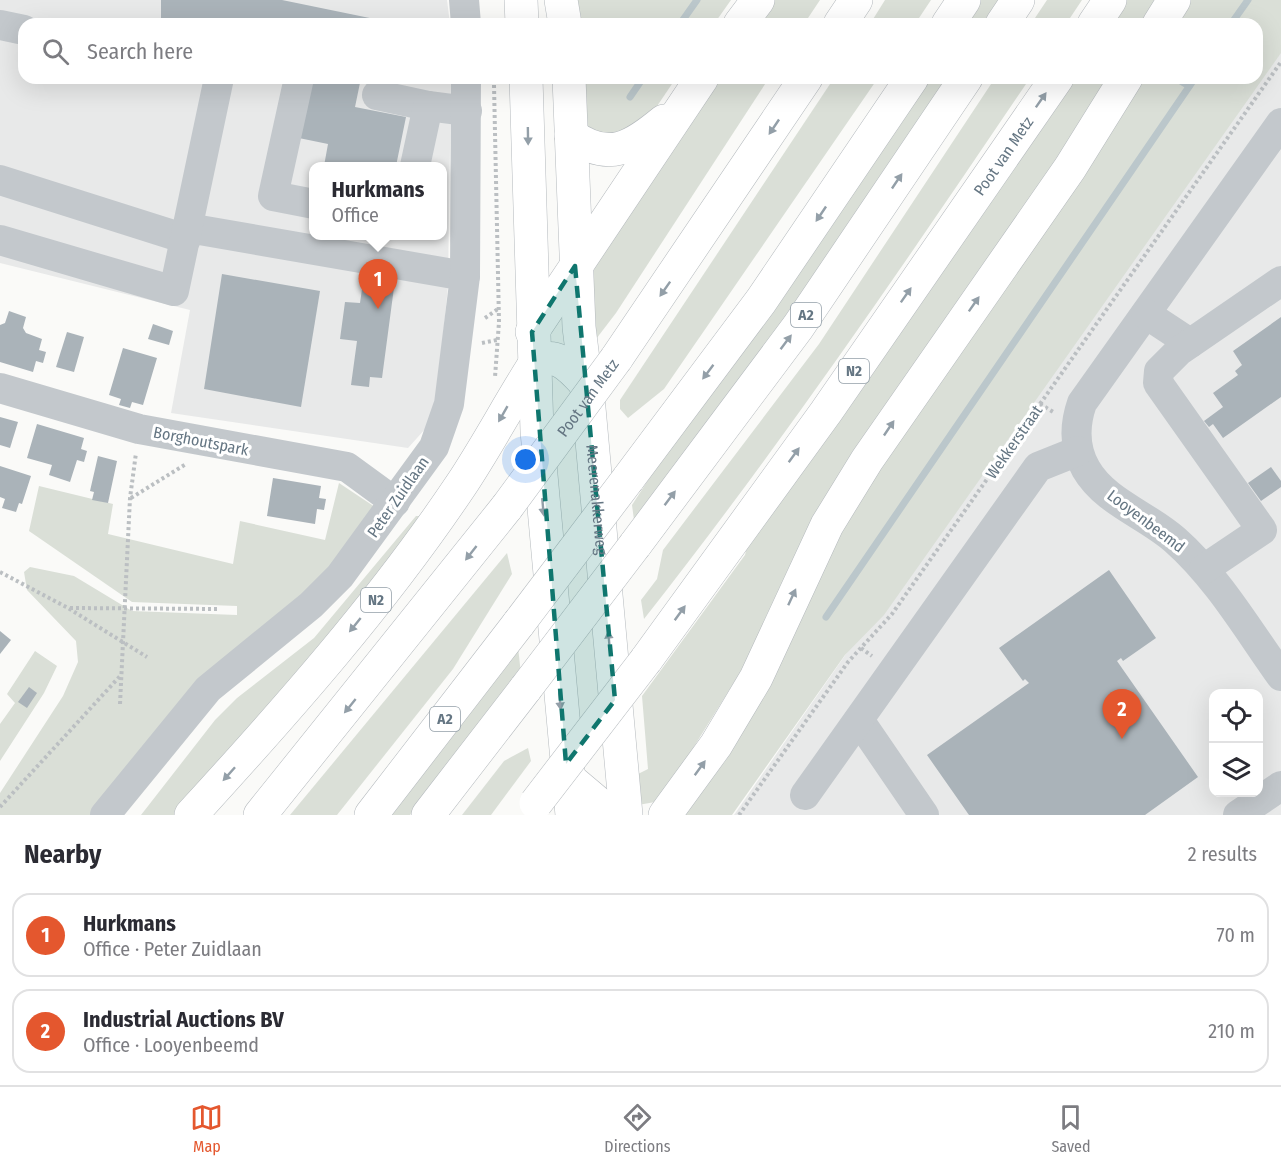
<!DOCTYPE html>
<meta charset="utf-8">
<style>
:root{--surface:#fff;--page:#f7f7f7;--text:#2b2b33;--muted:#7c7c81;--line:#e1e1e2;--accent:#e4572e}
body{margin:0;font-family:"Fira Sans Condensed",sans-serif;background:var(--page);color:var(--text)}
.controls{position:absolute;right:18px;bottom:18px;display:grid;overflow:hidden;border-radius:12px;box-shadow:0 6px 24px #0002}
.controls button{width:54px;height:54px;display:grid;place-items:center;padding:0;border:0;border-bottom:2px solid var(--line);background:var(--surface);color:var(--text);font:30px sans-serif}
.you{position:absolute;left:526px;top:460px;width:21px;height:21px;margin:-15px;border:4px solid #fff;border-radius:50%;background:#1a73e8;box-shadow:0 0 0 9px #1a73e833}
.badge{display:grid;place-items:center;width:39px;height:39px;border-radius:50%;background:var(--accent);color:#fff;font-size:20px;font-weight:700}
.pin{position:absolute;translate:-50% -50px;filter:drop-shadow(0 2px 3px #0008)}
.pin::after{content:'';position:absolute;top:32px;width:21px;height:18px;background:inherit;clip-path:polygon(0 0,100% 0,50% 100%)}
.popup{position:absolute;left:309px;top:162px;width:138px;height:78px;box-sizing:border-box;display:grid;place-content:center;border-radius:12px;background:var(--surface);filter:drop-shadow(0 2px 4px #0005);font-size:20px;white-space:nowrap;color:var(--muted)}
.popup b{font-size:22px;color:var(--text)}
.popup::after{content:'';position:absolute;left:50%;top:100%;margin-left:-12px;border:12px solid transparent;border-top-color:var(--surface)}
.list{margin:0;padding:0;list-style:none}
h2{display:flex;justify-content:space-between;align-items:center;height:78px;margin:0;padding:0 24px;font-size:26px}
h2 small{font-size:20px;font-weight:400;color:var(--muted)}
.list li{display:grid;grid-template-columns:39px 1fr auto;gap:18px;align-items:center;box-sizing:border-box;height:84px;margin:0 12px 12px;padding:0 12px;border:2px solid var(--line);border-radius:18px}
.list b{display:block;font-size:22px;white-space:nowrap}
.list p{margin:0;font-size:20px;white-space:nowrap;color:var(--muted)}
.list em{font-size:20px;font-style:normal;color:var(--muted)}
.icon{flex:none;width:33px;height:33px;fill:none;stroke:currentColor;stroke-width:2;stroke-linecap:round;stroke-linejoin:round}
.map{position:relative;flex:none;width:1281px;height:815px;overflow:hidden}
.search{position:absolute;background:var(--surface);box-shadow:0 6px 24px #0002;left:18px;right:18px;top:18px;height:66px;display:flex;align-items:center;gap:15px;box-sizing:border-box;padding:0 21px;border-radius:18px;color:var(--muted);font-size:22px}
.sheet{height:270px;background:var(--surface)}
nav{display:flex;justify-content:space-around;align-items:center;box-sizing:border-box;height:84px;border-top:2px solid var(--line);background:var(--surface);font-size:16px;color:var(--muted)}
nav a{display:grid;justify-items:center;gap:3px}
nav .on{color:var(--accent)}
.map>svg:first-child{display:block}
.built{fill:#e8e9e9;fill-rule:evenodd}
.green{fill:#dadfd7}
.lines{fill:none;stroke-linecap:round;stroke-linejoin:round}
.stream{stroke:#bbc7cb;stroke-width:7}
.building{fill:#aab3b9}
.major-casing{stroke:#b5babe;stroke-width:34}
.highway-casing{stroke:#b4b9bd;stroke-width:34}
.path{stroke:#bbbfc2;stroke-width:4;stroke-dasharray:3 3;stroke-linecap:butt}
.minor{stroke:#c3c8cc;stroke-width:30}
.major{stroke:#fff;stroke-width:33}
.highway{stroke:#fff;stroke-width:33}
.highway-bridge-casing{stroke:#b4b9bd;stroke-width:34;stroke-linecap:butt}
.highway-bridge{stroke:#fff;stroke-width:33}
.oneway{fill:#939fa8}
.marked{fill:#0f766e;fill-opacity:0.2;stroke:#0f766e;stroke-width:4.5;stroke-dasharray:12 8;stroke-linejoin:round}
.labels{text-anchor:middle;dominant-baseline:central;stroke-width:6;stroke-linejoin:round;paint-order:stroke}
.shield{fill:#fff;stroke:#939fa8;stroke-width:1.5}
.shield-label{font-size:15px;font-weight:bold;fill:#657683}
.street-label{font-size:16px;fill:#657683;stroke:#fff}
</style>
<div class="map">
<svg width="1281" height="815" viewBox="0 0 1281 815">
<rect width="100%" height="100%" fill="#fafaf8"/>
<g class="built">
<path d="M0,0H447L450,24H24V78H451L448,286L435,418L408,448L171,413L190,310L0,263ZM314,166H442V236H314Z"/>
<path d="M1281,43V815H734L1040,375ZM1214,694H1258V792H1214Z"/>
</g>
<g class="green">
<polygon points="568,0 731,0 714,24 571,24"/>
<polygon points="774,0 820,0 804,24 757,24"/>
<polygon points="885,0 931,0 915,24 870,24"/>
<polygon points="980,0 1001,0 985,24 964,24"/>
<polygon points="1047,0 1082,0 1066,24 1031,24"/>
<polygon points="1125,0 1166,0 1152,24 1109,24"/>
<polygon points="1181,0 1281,0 1281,53 884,615 845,655 732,815 684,815 726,760 849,517 1134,78 1257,78 1257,24 1167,24"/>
<polygon points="577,78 676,78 647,121 633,136 597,136 586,125"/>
<polygon points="719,78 769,78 616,313 593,343 585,271"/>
<polygon points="834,78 878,78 664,389 628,418 620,409 620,400"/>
<polygon points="928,78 949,78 785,320 634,520 632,505 665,454"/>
<path d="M995,78H1030C906,262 781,445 644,619L641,600L657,579L663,550L819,344Z"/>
<polygon points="1073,78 1120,78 1043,178 850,462 746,663 667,790 655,802 638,805 636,775 648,769 642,696 745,555 748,543"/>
<polygon points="339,483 378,509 344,553 94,815 0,815 0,793 63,696 78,662 76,641 27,590 24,572 30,567 74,576 132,611 237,615 237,606 132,602 29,531 39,486 113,504 108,534 233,564 240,521 325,540"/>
<polygon points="416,516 422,516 369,595 181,815 141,815 215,720 237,698 314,638"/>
<polygon points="507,553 512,574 453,669 337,815 290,815"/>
<polygon points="518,647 521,674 410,815 388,815"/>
<polygon points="35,651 57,666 44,693 0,761 0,724 15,703 7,694"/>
<polygon points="528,748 531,761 491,815 462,815 504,761"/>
</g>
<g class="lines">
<g class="stream">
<polyline points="680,24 697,0"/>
<polyline points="1231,24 1248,0"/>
<polyline points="1179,80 1189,86"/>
<polyline points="630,97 643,78"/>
<polyline points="826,617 1195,78"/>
</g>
</g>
<g class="building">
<polygon points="161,0 282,0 394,23 161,24"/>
<polygon points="306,78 361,78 355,107 406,117 396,166 324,166 328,144 294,137"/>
<polygon points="391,78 412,78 411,83"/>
<polygon points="222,274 320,291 301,407 204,389"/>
<polygon points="364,275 395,280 382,378 370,377 369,387 351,385 357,341 340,339 345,302 360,303"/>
<polygon points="9,311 26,317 23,328 26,333 42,339 39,350 46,352 43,363 36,361 33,372 0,362 0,325 5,323"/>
<polygon points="1281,317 1281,397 1223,438 1213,424 1209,427 1204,421 1223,407 1213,393 1238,375 1235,371 1242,365 1233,351"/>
<polygon points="153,324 173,331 169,345 148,339"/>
<polygon points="67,332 84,337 74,372 56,367"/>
<polygon points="123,348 157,358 143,405 132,402 130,408 119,405 121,399 109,395"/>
<polygon points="0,417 18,422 10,448 0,445"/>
<polygon points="37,424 84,438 81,449 87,451 84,462 77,460 70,482 49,475 52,465 27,458"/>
<polygon points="98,456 117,461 108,503 92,500 94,492 90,491"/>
<polygon points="0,466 31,476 22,504 19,503 16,512 2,508 5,499 0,497"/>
<polygon points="1271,467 1281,481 1281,487 1261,501 1248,483"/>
<polygon points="273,478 321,486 319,498 326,499 324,510 317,509 315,524 267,516"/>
<polygon points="1109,570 1156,638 1123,661 1121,658 1117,661 1198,777 1145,815 969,815 927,755 1029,683 1025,679 1023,681 999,648"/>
<polygon points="0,631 11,640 0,654"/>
<polygon points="29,687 37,693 27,708 18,702"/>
</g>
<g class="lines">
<g class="major-casing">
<g id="major">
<polyline points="521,0 522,24"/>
<polyline points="561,0 565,24"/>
<polyline points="526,78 537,431 572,815"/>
<path id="s1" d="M569,78L579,327L589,408L626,815"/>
</g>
</g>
<g class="highway-casing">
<g id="highway">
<polyline points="740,24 758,0"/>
<polyline points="840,24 856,0"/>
<polyline points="948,24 964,0"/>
<polyline points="1002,24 1018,0"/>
<polyline points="1094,24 1110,0"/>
<polyline points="1159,24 1174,0"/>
<path d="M571,135C609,163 632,147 664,121"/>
<polyline points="532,332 702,78"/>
<polyline points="616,359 806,78"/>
<polyline points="628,479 761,301 912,78"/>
<polyline points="635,545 798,327 966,78"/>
<path id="s2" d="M646,660L826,412L1057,78"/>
<polyline points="567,777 599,804 624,815"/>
<path d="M191,815C287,710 382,603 461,485C487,446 509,404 534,365C556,348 572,369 587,385"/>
<polyline points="260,815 507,507"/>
<polyline points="371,815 519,623"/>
<polyline points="428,815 526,688"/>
<polyline points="665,815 716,745 756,678 827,525 867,460 1070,168 1126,78"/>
</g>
</g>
<g class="path">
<polyline points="494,85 499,322 495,377"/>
<polyline points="485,318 498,309"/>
<polyline points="482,343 497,340"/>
<polyline points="1040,404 1055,413"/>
<polyline points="131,498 186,464"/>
<polyline points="0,572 68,608 147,657"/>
<polyline points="70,608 219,609"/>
<polyline points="861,648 872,656"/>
<polyline points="120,704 130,498 136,453"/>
<polyline points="0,807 121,675"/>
<polyline points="739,815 848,662 892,614 1281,62"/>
</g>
<g class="minor">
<polyline points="464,0 466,24"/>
<polyline points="0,25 24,30"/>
<polyline points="299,78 273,196 314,204"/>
<polyline points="377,95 428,106"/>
<path d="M1281,123L1082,403C1074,426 1074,448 1086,469C1105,502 1147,515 1175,540C1218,578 1248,630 1281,676"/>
<polyline points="415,166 428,106 467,111"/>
<polyline points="0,180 186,239"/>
<polyline points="188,228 465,276"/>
<polyline points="0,240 174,291 219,78"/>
<polyline points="1146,314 1190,343"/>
<polyline points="0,388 139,429 347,467 395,502"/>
<polyline points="1204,569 1262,530 1158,383 1159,371 1179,351 1281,281"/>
<polyline points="859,720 924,815"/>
<polyline points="805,795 1038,467 1078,451"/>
<polyline points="105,815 208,689 311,605 340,576 434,447 449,404 465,276 466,78"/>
<polyline points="1238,815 1281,786"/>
</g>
<use href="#major" class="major"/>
<use href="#highway" class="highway"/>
<g class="highway-bridge-casing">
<g id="highway-bridge">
<path id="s3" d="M507,507L616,359"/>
<polyline points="519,623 628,479"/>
<polyline points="526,688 635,545"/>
<polyline points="536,803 646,660"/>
</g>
</g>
<use href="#highway-bridge" class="highway-bridge"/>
</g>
<defs><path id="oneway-solid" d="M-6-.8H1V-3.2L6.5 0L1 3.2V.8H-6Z" transform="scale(1.5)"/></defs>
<g class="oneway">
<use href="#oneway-solid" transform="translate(1041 100) rotate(-55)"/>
<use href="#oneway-solid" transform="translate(774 127) rotate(124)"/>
<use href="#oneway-solid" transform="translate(528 136) rotate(89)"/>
<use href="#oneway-solid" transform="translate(897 181) rotate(-56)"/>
<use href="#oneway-solid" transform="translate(821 214) rotate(124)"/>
<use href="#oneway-solid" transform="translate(665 289) rotate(125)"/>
<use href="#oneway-solid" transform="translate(906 295) rotate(-55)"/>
<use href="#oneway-solid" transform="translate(974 304) rotate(-55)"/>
<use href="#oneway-solid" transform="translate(786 342) rotate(-53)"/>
<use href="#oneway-solid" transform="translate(708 372) rotate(127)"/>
<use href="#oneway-solid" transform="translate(503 414) rotate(120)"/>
<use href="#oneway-solid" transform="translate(889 428) rotate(-56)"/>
<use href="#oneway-solid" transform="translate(794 455) rotate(-54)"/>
<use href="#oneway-solid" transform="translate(670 498) rotate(-53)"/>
<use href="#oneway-solid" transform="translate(543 507) rotate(85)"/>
<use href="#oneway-solid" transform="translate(471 553) rotate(128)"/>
<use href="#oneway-solid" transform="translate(792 597) rotate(-65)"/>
<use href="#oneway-solid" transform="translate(680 613) rotate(-54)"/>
<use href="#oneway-solid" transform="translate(355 625) rotate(129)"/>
<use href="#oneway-solid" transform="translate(609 640) rotate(-95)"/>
<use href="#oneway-solid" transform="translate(560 701) rotate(85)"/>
<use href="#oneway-solid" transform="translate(350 706) rotate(129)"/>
<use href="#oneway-solid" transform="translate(700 768) rotate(-54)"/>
<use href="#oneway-solid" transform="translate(229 774) rotate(132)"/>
</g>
<path class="marked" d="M575,266L615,700L566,764L532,332Z"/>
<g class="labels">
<g class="shield">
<rect x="791" y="303" width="30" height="24" rx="4.5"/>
<rect x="839" y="359" width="30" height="24" rx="4.5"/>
<rect x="361" y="588" width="30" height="24" rx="4.5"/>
<rect x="430" y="707" width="30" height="24" rx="4.5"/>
</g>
<g class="shield-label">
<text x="806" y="315">A2</text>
<text x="854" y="371">N2</text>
<text x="376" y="600">N2</text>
<text x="445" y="719">A2</text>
</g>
<g class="street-label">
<text stroke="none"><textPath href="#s2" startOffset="618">Poot van Metz</textPath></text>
<text stroke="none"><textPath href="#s3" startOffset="136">Poot van Metz</textPath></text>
<text transform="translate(201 441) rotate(11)">Borghoutspark</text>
<text transform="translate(1014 442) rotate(-55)">Wekkerstraat</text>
<text transform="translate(398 497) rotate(-55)">Peter Zuidlaan</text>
<text stroke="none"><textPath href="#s1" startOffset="423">Meerenakkerweg</textPath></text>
<text transform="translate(1146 521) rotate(37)">Looyenbeemd</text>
</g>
</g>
</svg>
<div class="controls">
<button><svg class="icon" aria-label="locate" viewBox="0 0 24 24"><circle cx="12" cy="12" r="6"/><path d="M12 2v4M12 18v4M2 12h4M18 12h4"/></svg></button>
<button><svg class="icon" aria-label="layers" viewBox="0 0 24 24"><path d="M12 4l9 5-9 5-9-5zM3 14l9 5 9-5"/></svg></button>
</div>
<div class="you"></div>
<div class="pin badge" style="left:378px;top:309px">1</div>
<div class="popup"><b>Hurkmans</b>Office</div>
<div class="pin badge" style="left:1122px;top:739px">2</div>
<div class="search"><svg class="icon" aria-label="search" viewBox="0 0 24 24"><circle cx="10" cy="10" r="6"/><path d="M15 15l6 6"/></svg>Search here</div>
</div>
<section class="sheet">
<h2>Nearby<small>2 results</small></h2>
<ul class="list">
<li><span class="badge">1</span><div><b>Hurkmans</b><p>Office · Peter Zuidlaan</p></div><em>70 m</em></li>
<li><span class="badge">2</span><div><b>Industrial Auctions BV</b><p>Office · Looyenbeemd</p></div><em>210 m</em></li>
</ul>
</section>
<nav>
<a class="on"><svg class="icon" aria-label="map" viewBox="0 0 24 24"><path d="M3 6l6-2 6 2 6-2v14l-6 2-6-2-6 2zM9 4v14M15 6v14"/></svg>Map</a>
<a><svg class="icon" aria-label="directions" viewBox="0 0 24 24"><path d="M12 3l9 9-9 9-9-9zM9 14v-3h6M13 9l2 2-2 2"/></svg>Directions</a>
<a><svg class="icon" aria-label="saved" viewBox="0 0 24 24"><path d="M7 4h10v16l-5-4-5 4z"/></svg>Saved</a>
</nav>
